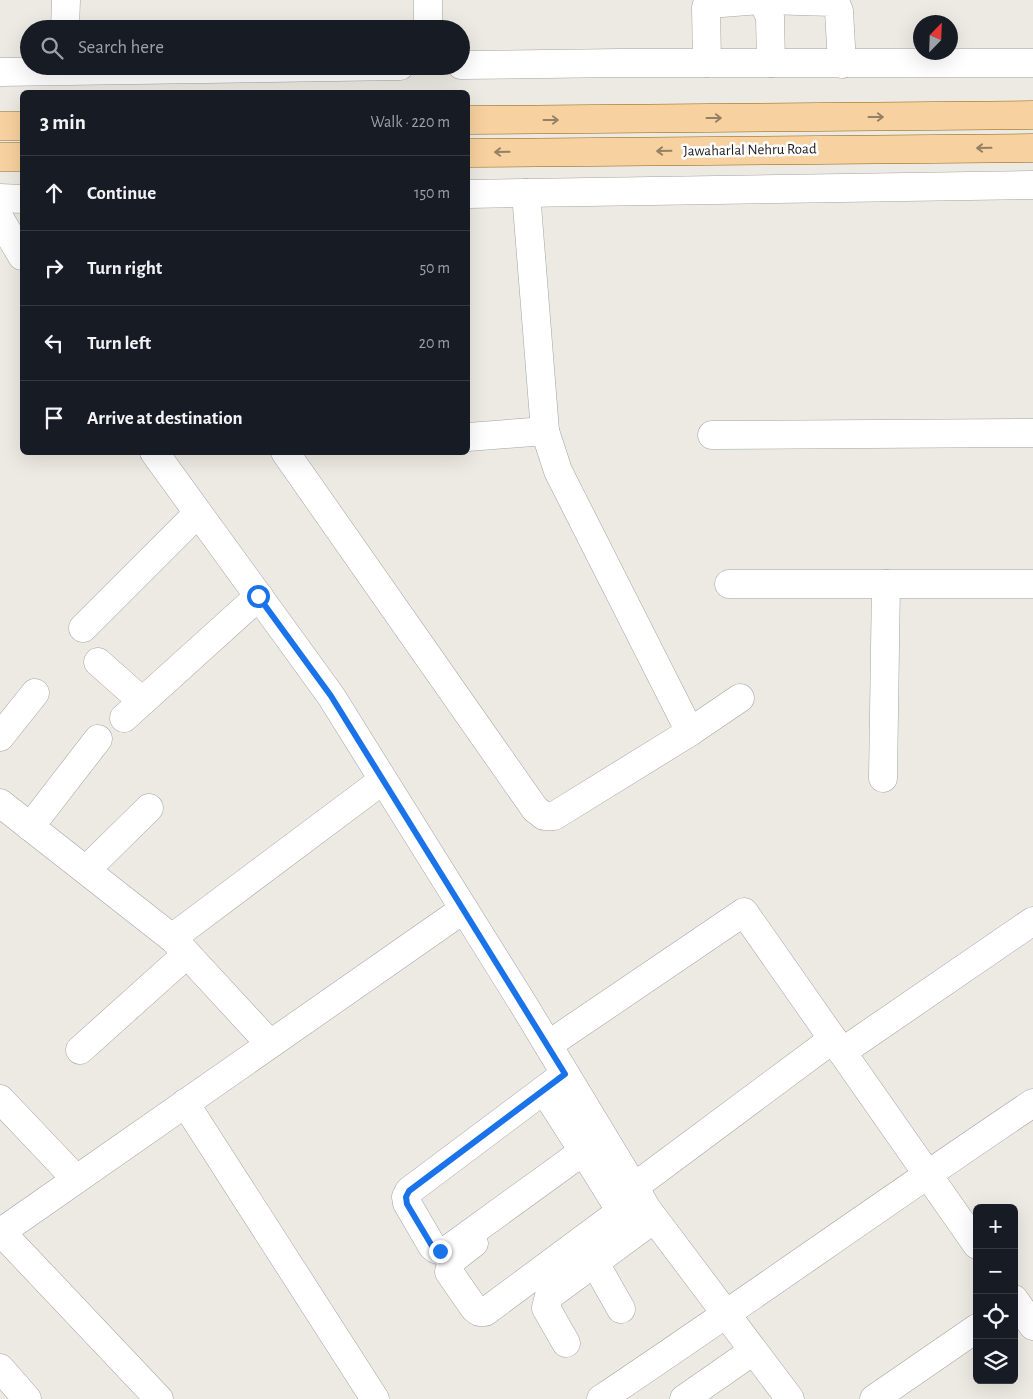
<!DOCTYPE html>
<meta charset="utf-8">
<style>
:root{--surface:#171b24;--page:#242831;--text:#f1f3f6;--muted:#9ea1a6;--line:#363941}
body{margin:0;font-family:"Alegreya Sans",sans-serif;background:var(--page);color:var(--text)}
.controls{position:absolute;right:15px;bottom:15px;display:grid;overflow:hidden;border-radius:8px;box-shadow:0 5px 20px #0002}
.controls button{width:45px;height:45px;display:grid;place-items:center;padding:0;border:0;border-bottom:1px solid var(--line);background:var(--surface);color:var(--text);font:25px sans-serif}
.compass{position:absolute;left:913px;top:15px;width:45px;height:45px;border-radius:50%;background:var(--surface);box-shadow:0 5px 20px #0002;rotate:23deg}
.stop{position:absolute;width:15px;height:15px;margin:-11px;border:4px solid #1a73e8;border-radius:50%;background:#fff}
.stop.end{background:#1a73e8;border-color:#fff;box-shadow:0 1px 5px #0008}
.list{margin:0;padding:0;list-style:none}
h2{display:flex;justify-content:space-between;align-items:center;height:65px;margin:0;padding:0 20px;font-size:21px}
h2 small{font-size:16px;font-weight:400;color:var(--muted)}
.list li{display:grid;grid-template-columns:32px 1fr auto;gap:15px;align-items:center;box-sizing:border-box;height:75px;padding:0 20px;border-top:1px solid var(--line)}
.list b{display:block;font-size:19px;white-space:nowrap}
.list em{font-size:16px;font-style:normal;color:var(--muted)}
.icon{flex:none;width:28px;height:28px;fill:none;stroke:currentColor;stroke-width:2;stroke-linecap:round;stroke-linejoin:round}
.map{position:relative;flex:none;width:1033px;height:1399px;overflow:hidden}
.search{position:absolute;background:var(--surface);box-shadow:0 5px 20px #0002;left:20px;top:20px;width:450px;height:55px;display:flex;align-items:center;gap:12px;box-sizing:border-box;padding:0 18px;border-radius:28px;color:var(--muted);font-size:19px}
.panel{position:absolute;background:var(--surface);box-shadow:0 5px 20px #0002;left:20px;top:90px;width:450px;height:365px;border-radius:8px}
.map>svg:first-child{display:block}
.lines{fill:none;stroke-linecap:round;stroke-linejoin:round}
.minor-casing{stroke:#a4a4a4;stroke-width:29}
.tertiary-casing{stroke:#a4a4a4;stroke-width:29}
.primary-casing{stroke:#8e6208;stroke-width:29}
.minor{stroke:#fff;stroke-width:28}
.tertiary{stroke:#fff;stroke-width:28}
.primary{stroke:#f7d19f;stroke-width:28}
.oneway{stroke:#958064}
.route{stroke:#1a73e8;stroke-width:6}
.labels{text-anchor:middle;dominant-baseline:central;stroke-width:5;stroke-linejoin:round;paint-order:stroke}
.street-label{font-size:15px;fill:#1d1d1d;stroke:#fff}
</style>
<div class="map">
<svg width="1033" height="1399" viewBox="0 0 1033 1399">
<rect width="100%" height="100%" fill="#edeae3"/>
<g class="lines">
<g class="minor-casing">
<g id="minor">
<polyline points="762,0 770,17 771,63"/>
<polyline points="767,0 832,2 836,4 839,11 842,64"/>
<polyline points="65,29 66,0"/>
<polyline points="428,29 428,0"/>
<polyline points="707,63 706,7 709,4 760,0"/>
<polyline points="526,193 545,431"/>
<polyline points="712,435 1033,433"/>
<polyline points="468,437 545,431 558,471 690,732 740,698"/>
<polyline points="285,452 535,809 544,816 554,816 690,732"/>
<polyline points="729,584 1033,584"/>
<polyline points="83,628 198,513"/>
<polyline points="98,662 142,701"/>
<polyline points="124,718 259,596"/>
<polyline points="0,737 35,693"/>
<polyline points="883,778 886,584"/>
<polyline points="0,803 172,938 383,780"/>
<polyline points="30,827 98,739"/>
<polyline points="86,870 149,808"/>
<polyline points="175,941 270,1044"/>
<polyline points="548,1045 744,912 977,1245"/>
<polyline points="80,1050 187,954"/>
<polyline points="842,1052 1033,921"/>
<path d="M565,1074L409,1191L406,1197L407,1203L432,1246C437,1251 441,1251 447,1250L603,1137"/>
<polyline points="544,1090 583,1151"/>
<polyline points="0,1099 76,1179"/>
<polyline points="185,1103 375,1399"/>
<polyline points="587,1157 621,1212"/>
<polyline points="634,1187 833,1039"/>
<polyline points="474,1243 452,1260 449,1272 474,1308 479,1312 485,1312 640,1197"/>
<polyline points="595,1263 621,1309"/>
<polyline points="1014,1299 1033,1326"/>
<polyline points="566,1343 546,1308 549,1296 654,1219"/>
<polyline points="0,1368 27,1399"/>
<polyline points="159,1399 1,1232 464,909"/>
<path d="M601,1399C746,1302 888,1200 1033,1103"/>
<polyline points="684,1399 753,1351"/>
<polyline points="874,1399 977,1328"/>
</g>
</g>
<g class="tertiary-casing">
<g id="tertiary">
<polyline points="461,65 620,63 1033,63"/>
<polyline points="0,72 400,66"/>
<polyline points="468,194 1033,185"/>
<polyline points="0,198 22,199"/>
<polyline points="0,219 22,256"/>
<polyline points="154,452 331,696 525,1007 647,1209 790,1399"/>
</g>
</g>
<g class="primary-casing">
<g id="primary">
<polyline points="468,120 1033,115"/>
<polyline points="0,126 22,126"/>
<polyline points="468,153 1033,148"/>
<polyline points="0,157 22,157"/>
</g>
</g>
<use href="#minor" class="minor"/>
<use href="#tertiary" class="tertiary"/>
<use href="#primary" class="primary"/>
</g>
<defs><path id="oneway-shaft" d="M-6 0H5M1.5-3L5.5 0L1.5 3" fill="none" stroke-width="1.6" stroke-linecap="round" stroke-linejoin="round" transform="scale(1.25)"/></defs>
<g class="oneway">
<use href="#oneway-shaft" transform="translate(876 117)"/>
<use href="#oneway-shaft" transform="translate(714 118)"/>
<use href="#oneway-shaft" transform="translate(551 120)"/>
<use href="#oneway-shaft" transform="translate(984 148) rotate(179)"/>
<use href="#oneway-shaft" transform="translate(664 151) rotate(179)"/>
<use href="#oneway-shaft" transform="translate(502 152) rotate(179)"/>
</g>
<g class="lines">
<polyline class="route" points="258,596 331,696 565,1074 409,1191 406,1197 407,1204 432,1246 435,1249 440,1251"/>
</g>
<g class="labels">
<g class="street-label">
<text transform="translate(750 150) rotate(-1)">Jawaharlal Nehru Road</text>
</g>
</g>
</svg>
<div class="controls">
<button>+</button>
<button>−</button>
<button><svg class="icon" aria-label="locate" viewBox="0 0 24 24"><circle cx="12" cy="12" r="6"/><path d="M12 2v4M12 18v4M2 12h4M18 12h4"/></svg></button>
<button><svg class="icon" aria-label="layers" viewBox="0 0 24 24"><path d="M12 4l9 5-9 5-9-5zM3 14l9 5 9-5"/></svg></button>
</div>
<svg class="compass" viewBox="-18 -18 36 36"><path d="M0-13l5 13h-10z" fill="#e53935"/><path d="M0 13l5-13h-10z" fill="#9ea1a6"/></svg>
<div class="stop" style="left:258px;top:596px"></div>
<div class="stop end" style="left:440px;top:1251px"></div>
<div class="search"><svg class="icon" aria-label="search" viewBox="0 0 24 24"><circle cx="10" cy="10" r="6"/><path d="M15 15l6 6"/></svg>Search here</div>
<section class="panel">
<h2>3 min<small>Walk · 220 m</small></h2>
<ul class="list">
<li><svg class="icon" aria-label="ahead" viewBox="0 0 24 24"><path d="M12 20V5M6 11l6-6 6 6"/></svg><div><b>Continue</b></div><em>150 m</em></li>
<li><svg class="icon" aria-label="right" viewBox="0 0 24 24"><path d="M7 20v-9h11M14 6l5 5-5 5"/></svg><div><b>Turn right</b></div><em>50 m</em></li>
<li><svg class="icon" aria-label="left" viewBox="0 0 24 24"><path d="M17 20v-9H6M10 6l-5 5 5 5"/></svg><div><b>Turn left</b></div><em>20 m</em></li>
<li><svg class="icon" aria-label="arrive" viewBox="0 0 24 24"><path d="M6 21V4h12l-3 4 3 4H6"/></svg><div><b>Arrive at destination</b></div></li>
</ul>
</section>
</div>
